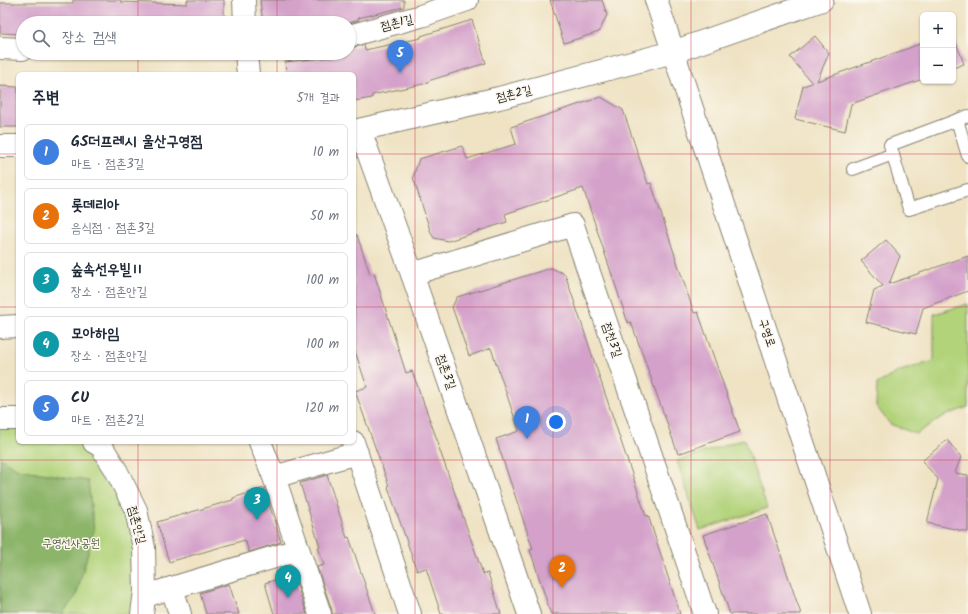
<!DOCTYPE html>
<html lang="ko">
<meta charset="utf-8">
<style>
:root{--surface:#fff;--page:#f2f2f3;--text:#1f2937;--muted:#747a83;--line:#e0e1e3;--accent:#1a73e8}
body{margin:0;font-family:Kalam,"Poor Story",sans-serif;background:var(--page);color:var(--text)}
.controls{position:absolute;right:12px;top:12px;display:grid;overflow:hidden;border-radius:6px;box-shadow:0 1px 3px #0004}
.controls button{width:36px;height:36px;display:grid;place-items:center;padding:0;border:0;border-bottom:1px solid var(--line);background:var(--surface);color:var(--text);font:20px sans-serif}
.you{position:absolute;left:556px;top:422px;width:14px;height:14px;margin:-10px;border:3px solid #fff;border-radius:50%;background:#1a73e8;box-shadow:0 0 0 6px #1a73e833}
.badge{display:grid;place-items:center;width:26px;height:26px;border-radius:50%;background:var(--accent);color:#fff;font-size:13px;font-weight:700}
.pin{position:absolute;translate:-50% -33px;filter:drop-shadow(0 1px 2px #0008)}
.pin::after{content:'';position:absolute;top:21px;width:14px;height:12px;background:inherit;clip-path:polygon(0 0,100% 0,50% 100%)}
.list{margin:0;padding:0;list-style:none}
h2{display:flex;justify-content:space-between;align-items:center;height:52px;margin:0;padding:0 16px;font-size:17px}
h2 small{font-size:13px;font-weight:400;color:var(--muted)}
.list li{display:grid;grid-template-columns:26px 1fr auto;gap:12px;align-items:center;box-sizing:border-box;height:56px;margin:0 8px 8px;padding:0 8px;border:1px solid var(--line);border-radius:6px}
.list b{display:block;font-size:15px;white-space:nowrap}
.list p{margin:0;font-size:13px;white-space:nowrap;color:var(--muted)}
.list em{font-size:13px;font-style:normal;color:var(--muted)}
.icon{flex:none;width:22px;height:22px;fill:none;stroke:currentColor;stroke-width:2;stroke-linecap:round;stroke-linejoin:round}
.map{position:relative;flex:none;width:968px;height:614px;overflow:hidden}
.search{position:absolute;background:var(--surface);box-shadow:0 1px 3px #0004;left:16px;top:16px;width:340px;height:44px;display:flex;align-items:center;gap:10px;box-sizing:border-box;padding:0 14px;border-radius:22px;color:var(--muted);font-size:15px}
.panel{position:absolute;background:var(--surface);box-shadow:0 1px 3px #0004;left:16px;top:72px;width:340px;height:372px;border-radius:6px}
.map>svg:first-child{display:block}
.green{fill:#b2d37a;stroke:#67784b}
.forest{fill:#8db56a;stroke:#546843}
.building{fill:#d4a1ca}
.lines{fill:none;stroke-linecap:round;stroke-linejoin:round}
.lane-casing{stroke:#868070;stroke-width:14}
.street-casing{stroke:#868070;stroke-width:24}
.secondary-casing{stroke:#868070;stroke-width:24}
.lane{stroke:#fff;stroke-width:12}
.street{stroke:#fff;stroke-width:22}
.secondary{stroke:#fff;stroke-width:22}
.grid{fill:none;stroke:#d1495b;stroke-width:1;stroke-opacity:0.55}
.labels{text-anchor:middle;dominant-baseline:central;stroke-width:3;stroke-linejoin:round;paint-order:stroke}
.street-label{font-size:12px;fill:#1c1c1c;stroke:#fbf7ec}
.park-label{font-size:12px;fill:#505c3d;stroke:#fbf7ec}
</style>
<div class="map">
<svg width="968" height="614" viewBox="0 0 968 614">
<rect width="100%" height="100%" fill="#fbf7ec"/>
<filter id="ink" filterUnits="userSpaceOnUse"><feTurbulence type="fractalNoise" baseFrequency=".025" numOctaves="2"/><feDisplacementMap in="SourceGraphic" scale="8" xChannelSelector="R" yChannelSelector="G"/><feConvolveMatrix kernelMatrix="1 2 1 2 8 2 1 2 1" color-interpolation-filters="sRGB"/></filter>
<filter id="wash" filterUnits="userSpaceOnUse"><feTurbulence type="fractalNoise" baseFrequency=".012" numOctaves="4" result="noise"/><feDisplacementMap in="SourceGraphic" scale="16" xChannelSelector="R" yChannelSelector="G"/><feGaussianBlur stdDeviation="0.9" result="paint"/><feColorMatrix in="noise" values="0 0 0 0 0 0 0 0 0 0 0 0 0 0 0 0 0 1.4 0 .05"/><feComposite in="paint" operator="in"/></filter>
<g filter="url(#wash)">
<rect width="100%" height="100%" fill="#efe3c4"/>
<g class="green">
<polygon points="968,304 968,407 942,417 916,434 890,424 876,406 877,384 900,371 934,361 934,314"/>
<polygon points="0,419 18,419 18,442 94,442 136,510 142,614 0,614"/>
<polygon points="744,439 767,508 700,530 677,461"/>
</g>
<polygon class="forest" points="0,458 18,469 88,481 94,530 76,596 62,614 0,614"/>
<g id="blocks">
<g class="building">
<polygon points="73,0 121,0 121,2 187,4 187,0 224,0 224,23 23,23 23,34 0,33 0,3 73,3"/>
<polygon points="260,0 404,0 404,7 358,18 359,20 349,23 263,23"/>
<polygon points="550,0 602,0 607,15 599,32 564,43"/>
<polygon points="472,20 486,63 428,81 428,83 372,95 372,98 354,101 354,74 286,74 285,62 341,56 341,53 349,53 349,48 364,45 365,50 421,38 421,36"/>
<polygon points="953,34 964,64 953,68"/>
<polygon points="815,36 829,53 817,81 923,43 923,79 851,104 845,131 795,119 803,86 812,83 790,57"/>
<polygon points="0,86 18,87 18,127 0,127"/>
<polygon points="601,97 623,110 648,184 651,183 694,313 698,312 740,432 678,454 631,322 628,323 583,188 505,214 507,222 448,241 434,238 431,233 413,177 419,159 462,146 467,159 516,144 511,127"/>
<polygon points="354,235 357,235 370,274 374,273 406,373 412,371 439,445 438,445 483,574 488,573 501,614 441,614 426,568 417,571 388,487 389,486 355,391 367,387 354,348"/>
<polygon points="886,240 900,256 889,284 968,256 968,291 923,308 916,334 866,322 874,290 883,286 861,261"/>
<polygon points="551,268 565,274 646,516 648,515 680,614 551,614 530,550 533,549 496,439 519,431 491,348 469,356 452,307 457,297"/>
<polygon points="947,440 961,457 955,473 968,475 968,532 927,523 938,479 922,461"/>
<polygon points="327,475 347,538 349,537 375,614 332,614 332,610 317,567 324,565 318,547 320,547 300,483"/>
<polygon points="264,488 281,542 249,552 245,540 169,562 157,522 233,500 233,498"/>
<polygon points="767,514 801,614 730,614 703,535"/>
<polygon points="293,574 307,614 274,614 265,583"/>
<polygon points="229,584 239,614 206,614 200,593"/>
</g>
</g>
</g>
<g filter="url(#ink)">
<use href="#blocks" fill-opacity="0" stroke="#868070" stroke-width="1"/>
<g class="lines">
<g class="lane-casing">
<g id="lane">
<polyline points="968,116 890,145 909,209 968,190"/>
<polyline points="957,120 968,156"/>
<polyline points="853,169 893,154"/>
</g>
</g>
<g class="street-casing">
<g id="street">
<polyline points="244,0 245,23"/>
<polyline points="349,36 421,16 467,0"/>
<polyline points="0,48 23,49"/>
<polyline points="246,53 248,74"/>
<polyline points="360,130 412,274 529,614"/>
<polyline points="354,131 499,98 673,52 822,0"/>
<polyline points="0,146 18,146"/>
<polyline points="412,274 573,225 705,614"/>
<polyline points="0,327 18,326"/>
<polyline points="0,419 18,419"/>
<polyline points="94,442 101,446 115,468 136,510 144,548 145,591 142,614"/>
<polyline points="260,442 274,477 320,614"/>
<polyline points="353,442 410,614"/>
<polyline points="274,477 357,453"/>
<polyline points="172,588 180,614"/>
<polyline points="145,596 298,550"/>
</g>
</g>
<g class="secondary-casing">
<polyline id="secondary" points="656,0 860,614"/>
</g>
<use href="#lane" class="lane"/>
<use href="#street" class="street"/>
<use href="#secondary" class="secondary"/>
</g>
</g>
<path class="grid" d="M138,0V23M277,0V23M415,0V614M553,0V614M691,0V614M830,0V614M138,53V74M277,53V74M0,154H18M354,154H968M0,307H18M354,307H968M138,442V614M277,442V614M0,460H968"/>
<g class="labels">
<g class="street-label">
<text transform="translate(397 23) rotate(-15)">점촌1길</text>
<text transform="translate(514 94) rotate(-14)">점촌2길</text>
<text transform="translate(767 333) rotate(72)">구영로</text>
<text transform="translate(612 340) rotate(71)">점천3길</text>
<text transform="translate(446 372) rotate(71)">점촌3길</text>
<text transform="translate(137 525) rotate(75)">점촌안길</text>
</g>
<g class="park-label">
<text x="71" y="543">구영선사공원</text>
</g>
</g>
</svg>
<div class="controls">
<button>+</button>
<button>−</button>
</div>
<div class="you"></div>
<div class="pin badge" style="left:527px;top:439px;background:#3f7fe0">1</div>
<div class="pin badge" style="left:562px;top:588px;background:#e8710a">2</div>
<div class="pin badge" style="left:257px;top:520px;background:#0f9aa8">3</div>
<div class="pin badge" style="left:288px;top:598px;background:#0f9aa8">4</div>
<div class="pin badge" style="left:400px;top:73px;background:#3f7fe0">5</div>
<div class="search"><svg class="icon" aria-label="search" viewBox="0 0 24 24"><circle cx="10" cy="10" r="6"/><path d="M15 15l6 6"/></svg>장소 검색</div>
<section class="panel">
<h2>주변<small>5개 결과</small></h2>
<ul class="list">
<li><span class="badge" style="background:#3f7fe0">1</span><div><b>GS더프레시 울산구영점</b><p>마트 · 점촌3길</p></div><em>10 m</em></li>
<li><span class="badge" style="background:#e8710a">2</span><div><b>롯데리아</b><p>음식점 · 점촌3길</p></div><em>50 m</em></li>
<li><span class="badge" style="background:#0f9aa8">3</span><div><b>숲속선우빌Ⅱ</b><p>장소 · 점촌안길</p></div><em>100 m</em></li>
<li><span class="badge" style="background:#0f9aa8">4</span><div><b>모아하임</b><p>장소 · 점촌안길</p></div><em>100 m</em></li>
<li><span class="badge" style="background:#3f7fe0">5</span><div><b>CU</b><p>마트 · 점촌2길</p></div><em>120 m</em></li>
</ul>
</section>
</div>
